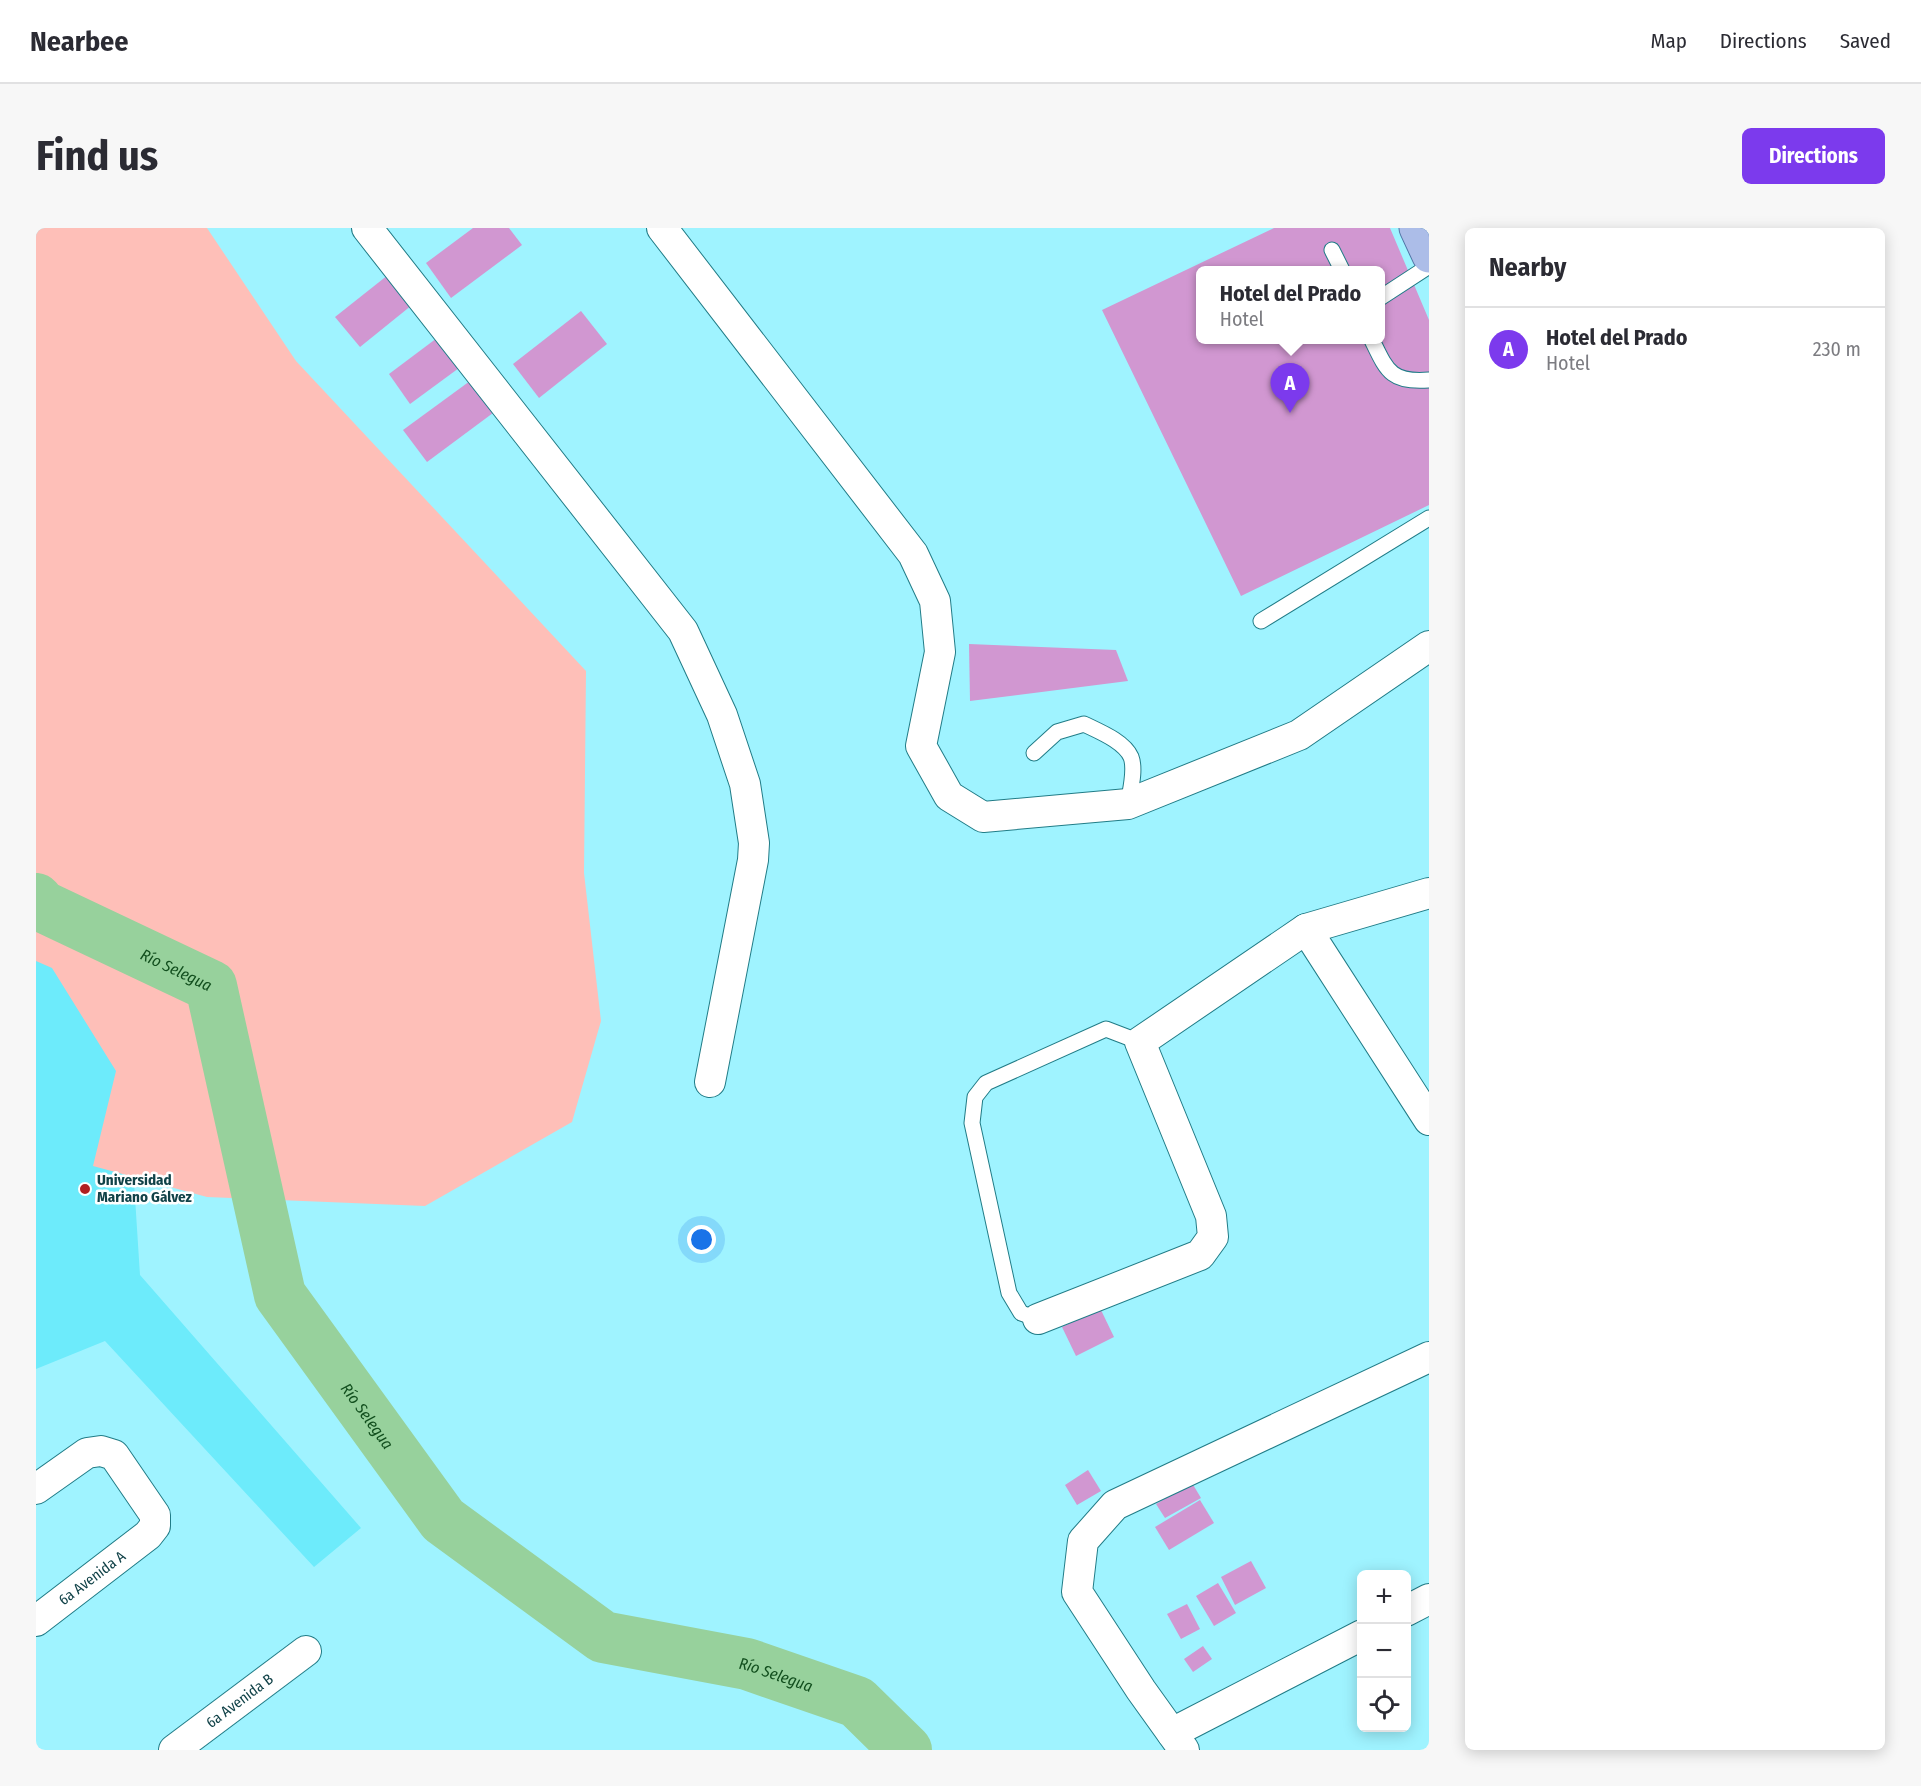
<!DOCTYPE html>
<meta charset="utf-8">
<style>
:root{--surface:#fff;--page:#f7f7f7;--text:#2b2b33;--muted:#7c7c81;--line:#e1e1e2;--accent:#7c3aed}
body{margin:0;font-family:"Fira Sans Condensed",sans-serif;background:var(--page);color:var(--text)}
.controls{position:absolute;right:18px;bottom:18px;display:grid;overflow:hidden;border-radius:9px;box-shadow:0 3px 15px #0003}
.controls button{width:54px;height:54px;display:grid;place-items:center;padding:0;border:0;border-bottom:2px solid var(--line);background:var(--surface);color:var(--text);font:30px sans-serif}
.you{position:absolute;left:666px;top:1012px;width:21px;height:21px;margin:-15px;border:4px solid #fff;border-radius:50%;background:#1a73e8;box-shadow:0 0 0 9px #1a73e833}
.badge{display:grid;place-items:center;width:39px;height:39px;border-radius:50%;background:var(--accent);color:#fff;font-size:20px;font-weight:700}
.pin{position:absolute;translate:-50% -50px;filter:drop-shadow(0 2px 3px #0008)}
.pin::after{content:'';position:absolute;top:32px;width:21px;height:18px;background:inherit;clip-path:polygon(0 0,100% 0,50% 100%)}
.popup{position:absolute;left:1160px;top:38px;width:189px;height:78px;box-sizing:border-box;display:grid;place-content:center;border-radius:9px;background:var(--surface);filter:drop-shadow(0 2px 4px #0005);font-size:20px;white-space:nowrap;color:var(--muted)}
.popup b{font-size:22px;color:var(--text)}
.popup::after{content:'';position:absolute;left:50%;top:100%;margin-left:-12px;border:12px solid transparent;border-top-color:var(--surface)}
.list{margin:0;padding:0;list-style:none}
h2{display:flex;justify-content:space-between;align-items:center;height:78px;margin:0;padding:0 24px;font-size:26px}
h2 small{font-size:20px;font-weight:400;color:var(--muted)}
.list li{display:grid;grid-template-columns:39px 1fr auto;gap:18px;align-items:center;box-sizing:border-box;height:84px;padding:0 24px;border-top:2px solid var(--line)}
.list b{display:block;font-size:22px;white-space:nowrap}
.list p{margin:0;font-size:20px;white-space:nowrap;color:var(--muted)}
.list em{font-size:20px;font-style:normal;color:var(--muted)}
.icon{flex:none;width:33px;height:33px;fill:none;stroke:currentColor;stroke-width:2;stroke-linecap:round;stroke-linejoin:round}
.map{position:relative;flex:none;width:1393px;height:1522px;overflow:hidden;border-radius:9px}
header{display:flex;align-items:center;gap:36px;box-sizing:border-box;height:84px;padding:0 30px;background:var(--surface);border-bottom:2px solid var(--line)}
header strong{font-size:28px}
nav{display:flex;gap:33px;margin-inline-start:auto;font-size:21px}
.intro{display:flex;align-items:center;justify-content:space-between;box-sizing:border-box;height:144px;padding:0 36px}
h1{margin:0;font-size:42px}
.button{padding:15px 27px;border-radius:9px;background:var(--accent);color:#fff;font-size:21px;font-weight:700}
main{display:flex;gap:36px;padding:0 36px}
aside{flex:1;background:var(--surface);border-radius:9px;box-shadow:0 3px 15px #0003}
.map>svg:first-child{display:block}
.built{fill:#6debfb}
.green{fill:#febfb8}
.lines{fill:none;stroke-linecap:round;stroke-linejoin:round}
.river{stroke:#97d19c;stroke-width:52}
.building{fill:#d197d1;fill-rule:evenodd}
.lane-casing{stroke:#217c87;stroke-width:17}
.street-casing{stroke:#217c87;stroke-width:32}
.primary-casing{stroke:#5175a6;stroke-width:35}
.lane{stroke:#fff;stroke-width:15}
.street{stroke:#fff;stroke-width:30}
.primary{stroke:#acbde8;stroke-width:33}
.poi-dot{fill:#b01f21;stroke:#fff;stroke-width:2}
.labels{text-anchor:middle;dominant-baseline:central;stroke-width:5;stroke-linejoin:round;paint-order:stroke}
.poi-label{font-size:15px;font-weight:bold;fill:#114248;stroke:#fff;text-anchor:start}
.street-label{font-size:15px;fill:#114248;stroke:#fff}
.water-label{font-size:16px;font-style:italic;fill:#124f1e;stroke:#fff}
</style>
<header>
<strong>Nearbee</strong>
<nav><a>Map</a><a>Directions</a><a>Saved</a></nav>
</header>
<div class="intro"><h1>Find us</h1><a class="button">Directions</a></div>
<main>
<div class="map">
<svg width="1393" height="1522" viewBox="0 0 1393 1522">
<rect width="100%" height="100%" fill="#9ff3ff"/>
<polygon class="built" points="0,701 61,754 93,876 104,1047 325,1300 278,1339 69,1113 0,1141"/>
<polygon class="green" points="0,0 171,0 260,133 550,443 548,645 565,793 536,894 389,978 171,969 57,938 80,843 16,740 0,733"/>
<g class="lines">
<path class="river" id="s1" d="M0,671L6,678L175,758L244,1067L407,1292L567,1409L711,1436L821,1474L870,1522"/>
</g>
<g class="building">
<polygon points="437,0 473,0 486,17 415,70 390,35"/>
<path d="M1238,0H1354L1393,92V277L1205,368L1066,82ZM1164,42H1344V112H1164Z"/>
<polygon points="352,47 376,77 324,119 299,89"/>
<polygon points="545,83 571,116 503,170 477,136"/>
<polygon points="401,110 423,140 374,176 353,146"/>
<polygon points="434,153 457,185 391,234 367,202"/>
<polygon points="933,416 1080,422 1092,453 934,473"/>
<polygon points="1064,1080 1078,1109 1040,1128 1026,1099"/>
<polygon points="1052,1242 1065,1263 1041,1277 1029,1257"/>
<polygon points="1156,1255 1165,1270 1129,1290 1120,1276"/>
<polygon points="1164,1272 1178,1295 1133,1322 1119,1299"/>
<polygon points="1215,1333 1230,1360 1199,1377 1185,1349"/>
<polygon points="1182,1355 1200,1385 1178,1398 1160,1368"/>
<polygon points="1151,1376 1164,1401 1145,1411 1131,1386"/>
<polygon points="1167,1418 1176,1431 1157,1444 1148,1431"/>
</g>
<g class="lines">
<g class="lane-casing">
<g id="lane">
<polyline points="1296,22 1306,42"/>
<polyline points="1344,70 1393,38"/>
<path d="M1336,112C1351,143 1355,155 1393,152"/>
<polyline points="1225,393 1393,290"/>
<path d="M998,525L1021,504L1048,496C1062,503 1088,513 1095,529C1100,542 1094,563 1092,576"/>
<polyline points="1002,1091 985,1085 973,1065 936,895 939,869 950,855 1070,801 1104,814"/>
</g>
</g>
<g class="street-casing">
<g id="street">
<polyline points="331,0 647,403 686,487 709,556 718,615 717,632 674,854"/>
<polyline points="626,0 877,326 899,373 904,424 885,518 913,568 947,589 1092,576 1263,507 1393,418"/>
<polyline points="1270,701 1393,892"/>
<polyline points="1002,1091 1164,1027 1177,1009 1175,988 1104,814 1270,701 1393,665"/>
<polyline points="0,1261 51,1225 65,1223 78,1227 119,1287 119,1298 112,1307 0,1393"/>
<polyline points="1370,1383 1393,1371"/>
<polyline points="1136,1505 1326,1407"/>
<path id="s2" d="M138,1522L270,1423"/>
<polyline points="1148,1522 1105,1462 1041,1364 1047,1313 1079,1277 1393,1129"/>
</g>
</g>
<g class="primary-casing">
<polyline id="primary" points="1380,0 1393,28"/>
</g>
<use href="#lane" class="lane"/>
<use href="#street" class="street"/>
<use href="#primary" class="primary"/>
</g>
<circle class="poi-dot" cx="49" cy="961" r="6"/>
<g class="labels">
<g class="poi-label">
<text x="61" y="952">Universidad<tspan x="61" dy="17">Mariano Gálvez</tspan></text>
</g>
<g class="street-label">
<text transform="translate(56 1350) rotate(-37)">6a Avenida A</text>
<text stroke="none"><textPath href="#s2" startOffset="82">6a Avenida B</textPath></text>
</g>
<g class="water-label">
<text stroke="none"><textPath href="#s1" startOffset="158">Río Selegua</textPath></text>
<text stroke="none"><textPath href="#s1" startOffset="662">Río Selegua</textPath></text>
<text stroke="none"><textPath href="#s1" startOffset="1166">Río Selegua</textPath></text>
</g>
</g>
</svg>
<div class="controls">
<button>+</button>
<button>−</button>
<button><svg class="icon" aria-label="locate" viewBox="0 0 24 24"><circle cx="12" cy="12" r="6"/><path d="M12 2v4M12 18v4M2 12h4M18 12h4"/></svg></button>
</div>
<div class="you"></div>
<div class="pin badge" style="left:1254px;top:185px">A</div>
<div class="popup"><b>Hotel del Prado</b>Hotel</div>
</div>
<aside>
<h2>Nearby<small></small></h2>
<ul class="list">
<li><span class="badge">A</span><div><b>Hotel del Prado</b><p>Hotel</p></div><em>230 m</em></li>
</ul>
</aside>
</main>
